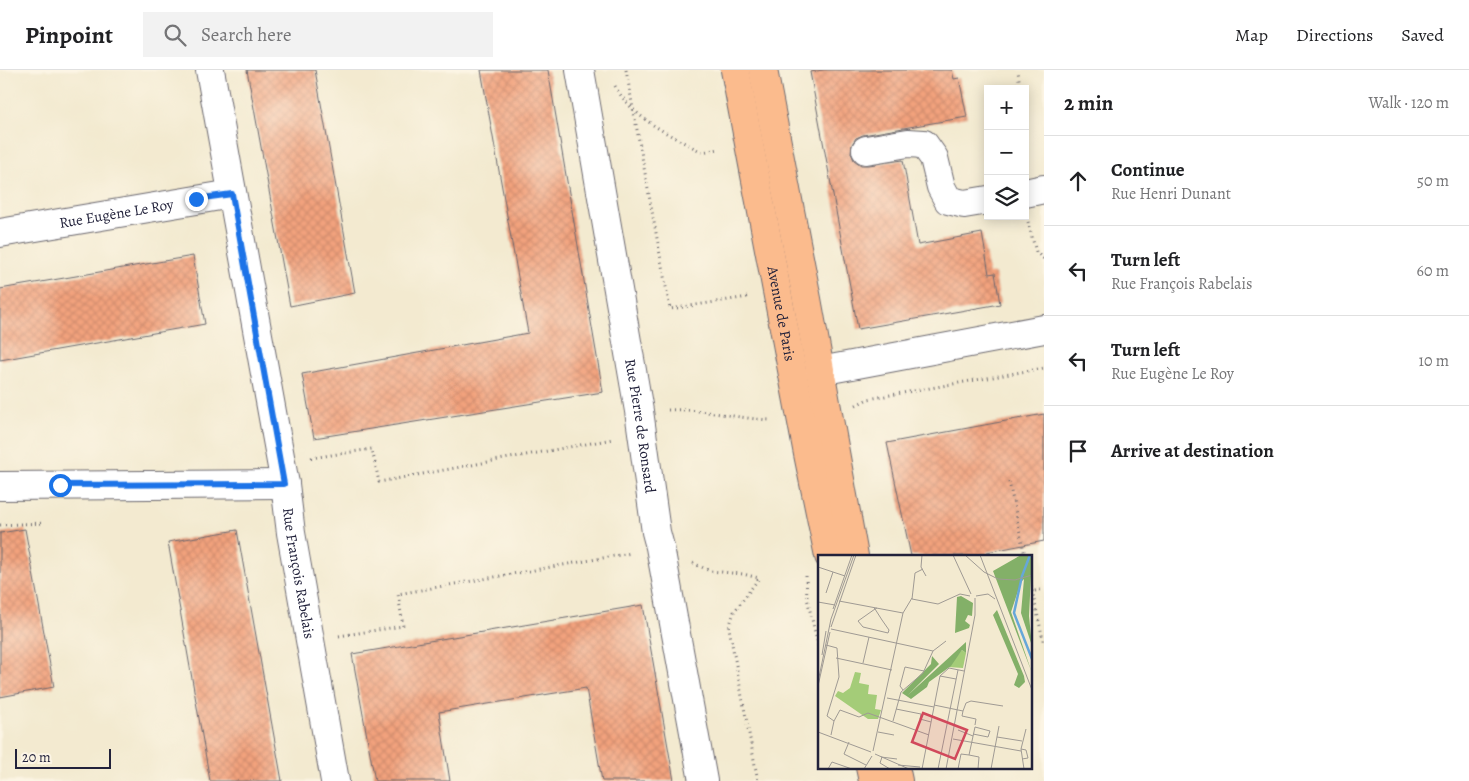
<!DOCTYPE html>
<meta charset="utf-8">
<style>
:root{--surface:#fff;--page:#f2f2f2;--text:#202124;--muted:#757577;--line:#e0e0e0}
body{margin:0;font-family:Alegreya,serif;background:var(--page);color:var(--text)}
.controls{position:absolute;right:15px;top:15px;display:grid;overflow:hidden;border-radius:0px;box-shadow:0 2px 12px #0003}
.controls button{width:45px;height:45px;display:grid;place-items:center;padding:0;border:0;border-bottom:1px solid var(--line);background:var(--surface);color:var(--text);font:25px sans-serif}
.scale{position:absolute;left:15px;bottom:12px;width:96px;box-sizing:border-box;padding-left:5px;border:2px solid #22223b;border-top:0;font-size:14px;line-height:18px;white-space:nowrap;color:#22223b;-webkit-text-stroke:4px #fcf5e5;paint-order:stroke}
.stop{position:absolute;width:15px;height:15px;margin:-11px;border:4px solid #1a73e8;border-radius:50%;background:#fff}
.stop.end{background:#1a73e8;border-color:#fff;box-shadow:0 1px 5px #0008}
.list{margin:0;padding:0;list-style:none}
h2{display:flex;justify-content:space-between;align-items:center;height:65px;margin:0;padding:0 20px;font-size:21px}
h2 small{font-size:16px;font-weight:400;color:var(--muted)}
.list li{display:grid;grid-template-columns:32px 1fr auto;gap:15px;align-items:center;box-sizing:border-box;height:90px;padding:0 20px;border-top:1px solid var(--line)}
.list b{display:block;font-size:19px;white-space:nowrap}
.list p{margin:0;font-size:16px;white-space:nowrap;color:var(--muted)}
.list em{font-size:16px;font-style:normal;color:var(--muted)}
.icon{flex:none;width:28px;height:28px;fill:none;stroke:currentColor;stroke-width:2;stroke-linecap:round;stroke-linejoin:round}
.map{position:relative;flex:none;width:1044px;height:711px;overflow:hidden}
header{display:flex;align-items:center;gap:30px;box-sizing:border-box;height:70px;padding:0 25px;background:var(--surface);border-bottom:1px solid var(--line)}
header strong{font-size:24px}
nav{display:flex;gap:28px;margin-inline-start:auto;font-size:18px}
.search{width:350px;height:45px;background:var(--page);display:flex;align-items:center;gap:12px;box-sizing:border-box;padding:0 18px;border-radius:0px;color:var(--muted);font-size:19px}
main{display:flex}
aside{flex:1;background:var(--surface)}
.map>svg:first-child{display:block}
.building{fill:url(#building-cross-hatch)}
.lines{fill:none;stroke-linecap:round;stroke-linejoin:round}
.minor-casing{stroke:#6b686f;stroke-width:30}
.major-casing{stroke:#6b686f;stroke-width:30}
.path{stroke:#6b686f;stroke-width:3;stroke-dasharray:1 4;stroke-linecap:butt}
.minor{stroke:#fff;stroke-width:28}
.major{stroke:#fbbb8d;stroke-width:28}
.route{stroke:#1a73e8;stroke-width:6}
.labels{text-anchor:middle;dominant-baseline:central;stroke-width:5;stroke-linejoin:round;paint-order:stroke}
.street-label{font-size:15px;fill:#22223b;stroke:#fcf5e5}
.inset-river{fill:none;stroke:#66a7d9;stroke-width:2.5}
.inset-road{fill:none;stroke:#9f9a94;stroke-width:1}
.view{fill:#d1495b;fill-opacity:0.15;stroke:#d1495b;stroke-width:2.5}
.inset-edge{fill:none;stroke:#22223b;stroke-width:2.5}
</style>
<header>
<strong>Pinpoint</strong>
<div class="search"><svg class="icon" aria-label="search" viewBox="0 0 24 24"><circle cx="10" cy="10" r="6"/><path d="M15 15l6 6"/></svg>Search here</div>
<nav><a>Map</a><a>Directions</a><a>Saved</a></nav>
</header>
<main>
<div class="map">
<svg width="1044" height="711" viewBox="0 0 1044 711">
<defs>
<pattern id="building-cross-hatch" width="8" height="8" patternUnits="userSpaceOnUse" patternTransform="scale(1.25)"><rect width="8" height="8" fill="#f2a27d"/><path d="M0 0l8 8M0 8l8-8" fill="none" stroke="#cf8b6d"/></pattern>
</defs>
<rect width="100%" height="100%" fill="#fcf5e5"/>
<filter id="ink" filterUnits="userSpaceOnUse"><feTurbulence type="fractalNoise" baseFrequency=".02" numOctaves="2"/><feDisplacementMap in="SourceGraphic" scale="10" xChannelSelector="R" yChannelSelector="G"/><feConvolveMatrix kernelMatrix="1 2 1 2 8 2 1 2 1" color-interpolation-filters="sRGB"/></filter>
<filter id="wash" filterUnits="userSpaceOnUse"><feTurbulence type="fractalNoise" baseFrequency=".0096" numOctaves="4" result="noise"/><feDisplacementMap in="SourceGraphic" scale="20" xChannelSelector="R" yChannelSelector="G"/><feGaussianBlur stdDeviation="1.12" result="paint"/><feColorMatrix in="noise" values="0 0 0 0 0 0 0 0 0 0 0 0 0 0 0 0 0 1.4 0 .05"/><feComposite in="paint" operator="in"/></filter>
<g filter="url(#wash)">
<rect width="100%" height="100%" fill="#f3ead0"/>
<g id="blocks">
<g class="building">
<polygon points="247,0 315,0 355,223 290,236"/>
<polygon points="481,0 548,0 603,322 314,368 302,304 528,263"/>
<polygon points="823,0 952,0 954,9 959,8 967,47 863,65 856,68 852,74 851,83 854,90 861,95 869,95 903,90 918,175 982,163 989,204 995,203 1000,234 858,259 810,2"/>
<polygon points="193,186 205,254 0,290 0,219"/>
<polygon points="1044,344 1044,471 987,482 988,486 911,486 887,373"/>
<polygon points="25,459 54,617 0,627 0,463"/>
<polygon points="237,460 282,711 210,711 168,472"/>
<polygon points="643,535 674,711 602,711 586,618 439,642 450,711 375,711 352,584"/>
</g>
</g>
</g>
<g filter="url(#ink)">
<use href="#blocks" fill-opacity="0" stroke="#6b686f" stroke-width="1"/>
<g class="lines">
<g class="minor-casing">
<g id="minor">
<path id="s1" d="M210,0L285,414L291,463L335,711"/>
<path id="s2" d="M580,0L639,341L656,462L660,477L703,711"/>
<polyline points="866,80 908,73 924,74 934,88 941,117 948,130 964,134 988,130"/>
<polyline points="1025,123 1044,119"/>
<path id="s3" d="M0,163L232,124"/>
<polyline points="820,301 1044,259"/>
<polyline points="0,416 285,414"/>
</g>
</g>
<g class="major-casing">
<g id="major">
<path id="s4" d="M735,0L808,384L829,486"/>
<polyline points="763,0 807,229 854,486"/>
<polyline points="870,697 873,711"/>
<polyline points="895,697 898,711"/>
</g>
</g>
<g class="path">
<polyline points="626,0 670,239 748,227"/>
<path d="M615,16C633,49 670,65 702,82L719,79"/>
<polyline points="1016,19 1019,10 1018,0"/>
<polyline points="1028,152 1036,182 1044,189"/>
<polyline points="856,335 868,329 1044,298"/>
<path d="M668,340C703,338 737,349 771,350"/>
<polyline points="311,388 372,379 379,412 613,369"/>
<polyline points="1009,412 1025,486"/>
<polyline points="0,455 44,453"/>
<polyline points="693,493 710,501 743,504 759,508 734,542 729,558 758,711"/>
<polyline points="806,506 807,528 819,579"/>
<polyline points="1030,511 1044,574"/>
<polyline points="1030,522 1044,519"/>
<polyline points="339,566 403,556 398,524 631,483"/>
</g>
<use href="#minor" class="minor"/>
<use href="#major" class="major"/>
</g>
</g>
<g class="lines" filter="url(#ink)">
<polyline class="route" points="60,415 284,414 232,124 196,129"/>
</g>
<g class="labels">
<g class="street-label">
<text stroke="none"><textPath href="#s3" startOffset="118">Rue Eugène Le Roy</textPath></text>
<text stroke="none"><textPath href="#s4" startOffset="248">Avenue de Paris</textPath></text>
<text stroke="none"><textPath href="#s2" startOffset="361">Rue Pierre de Ronsard</textPath></text>
<text stroke="none"><textPath href="#s1" startOffset="511">Rue François Rabelais</textPath></text>
</g>
</g>
<g transform="translate(818 485)">
<rect width="214" height="214" fill="#f3ead0"/>
<path d="M144,95L148,98L145,113L130,112Z" fill="#a4cc78"/>
<path d="M203,0H214L211,61L214,91L203,58L206,24L203,27L193,57L214,118L175,16ZM143,41L155,48L154,61L150,60L147,66L152,70L151,73L137,78L139,42ZM179,55L206,121L207,127L201,133L196,130L200,119L175,60ZM148,87V98L144,95L133,111L111,127L109,132L93,144L84,138L113,109L114,101L121,109L90,140Z" fill="#83b068"/>
<path d="M37,117L43,118L41,128L51,130L50,139L59,140L57,154L63,155L60,164H50L17,141L20,136L25,138L32,133Z" fill="#a4cc78"/>
<path class="inset-river" d="M212,0L204,21L196,58L214,104"/>
<path class="inset-road" d="M104,0L103,12L108,21M135,0L153,39M147,0L166,17L180,24L197,25L214,20M162,0L214,135M0,12L27,21M105,14L97,18L94,44L120,49L142,39L152,41M8,38L15,17M158,41L170,39L177,44M21,46L85,58L55,196M0,47L17,50M56,53L57,54L64,65L71,75L70,78L45,72L40,66L57,54L59,53M15,54L34,0M85,58L94,43M13,72L38,0M13,74L115,96L128,86M8,90L19,93L21,122L9,161L16,166L13,180M4,100L8,76M18,103L74,115M45,108L51,82M122,121L138,124M0,127L13,64L36,0M0,131L12,77M85,135L82,131L87,112L106,116M69,143L116,152M116,150L145,156L148,148L153,146L185,151M78,154L103,159L102,164L113,167M145,156L144,161L158,164L157,170M16,166L22,155L41,162L50,158L111,180M75,166L83,137L105,118L115,96M157,172L151,200L161,202L160,214M140,175L155,181M0,177L53,197M60,177L76,180M155,179L170,182L172,176L157,172M179,182L204,186M135,184L203,196M31,187L26,199L48,210M203,194L208,195L210,203L204,204M57,199L91,214M63,202L79,204M64,202L62,208L72,214M80,210L102,212M10,214L14,207L34,214M46,214L54,201M104,214L122,121L131,113L146,116M120,214L140,115M128,214L157,60V43M140,214L143,199L151,200M173,214L181,171M206,214L203,194L208,174"/>
<path class="view" d="M105,158L149,175L137,204L94,187Z"/>
<rect width="214" height="214" class="inset-edge"/>
</g>
</svg>
<div class="controls">
<button>+</button>
<button>−</button>
<button><svg class="icon" aria-label="layers" viewBox="0 0 24 24"><path d="M12 4l9 5-9 5-9-5zM3 14l9 5 9-5"/></svg></button>
</div>
<div class="scale">20 m</div>
<div class="stop" style="left:60px;top:415px"></div>
<div class="stop end" style="left:196px;top:129px"></div>
</div>
<aside>
<h2>2 min<small>Walk · 120 m</small></h2>
<ul class="list">
<li><svg class="icon" aria-label="ahead" viewBox="0 0 24 24"><path d="M12 20V5M6 11l6-6 6 6"/></svg><div><b>Continue</b><p>Rue Henri Dunant</p></div><em>50 m</em></li>
<li><svg class="icon" aria-label="left" viewBox="0 0 24 24"><path d="M17 20v-9H6M10 6l-5 5 5 5"/></svg><div><b>Turn left</b><p>Rue François Rabelais</p></div><em>60 m</em></li>
<li><svg class="icon" aria-label="left" viewBox="0 0 24 24"><path d="M17 20v-9H6M10 6l-5 5 5 5"/></svg><div><b>Turn left</b><p>Rue Eugène Le Roy</p></div><em>10 m</em></li>
<li><svg class="icon" aria-label="arrive" viewBox="0 0 24 24"><path d="M6 21V4h12l-3 4 3 4H6"/></svg><div><b>Arrive at destination</b></div></li>
</ul>
</aside>
</main>
